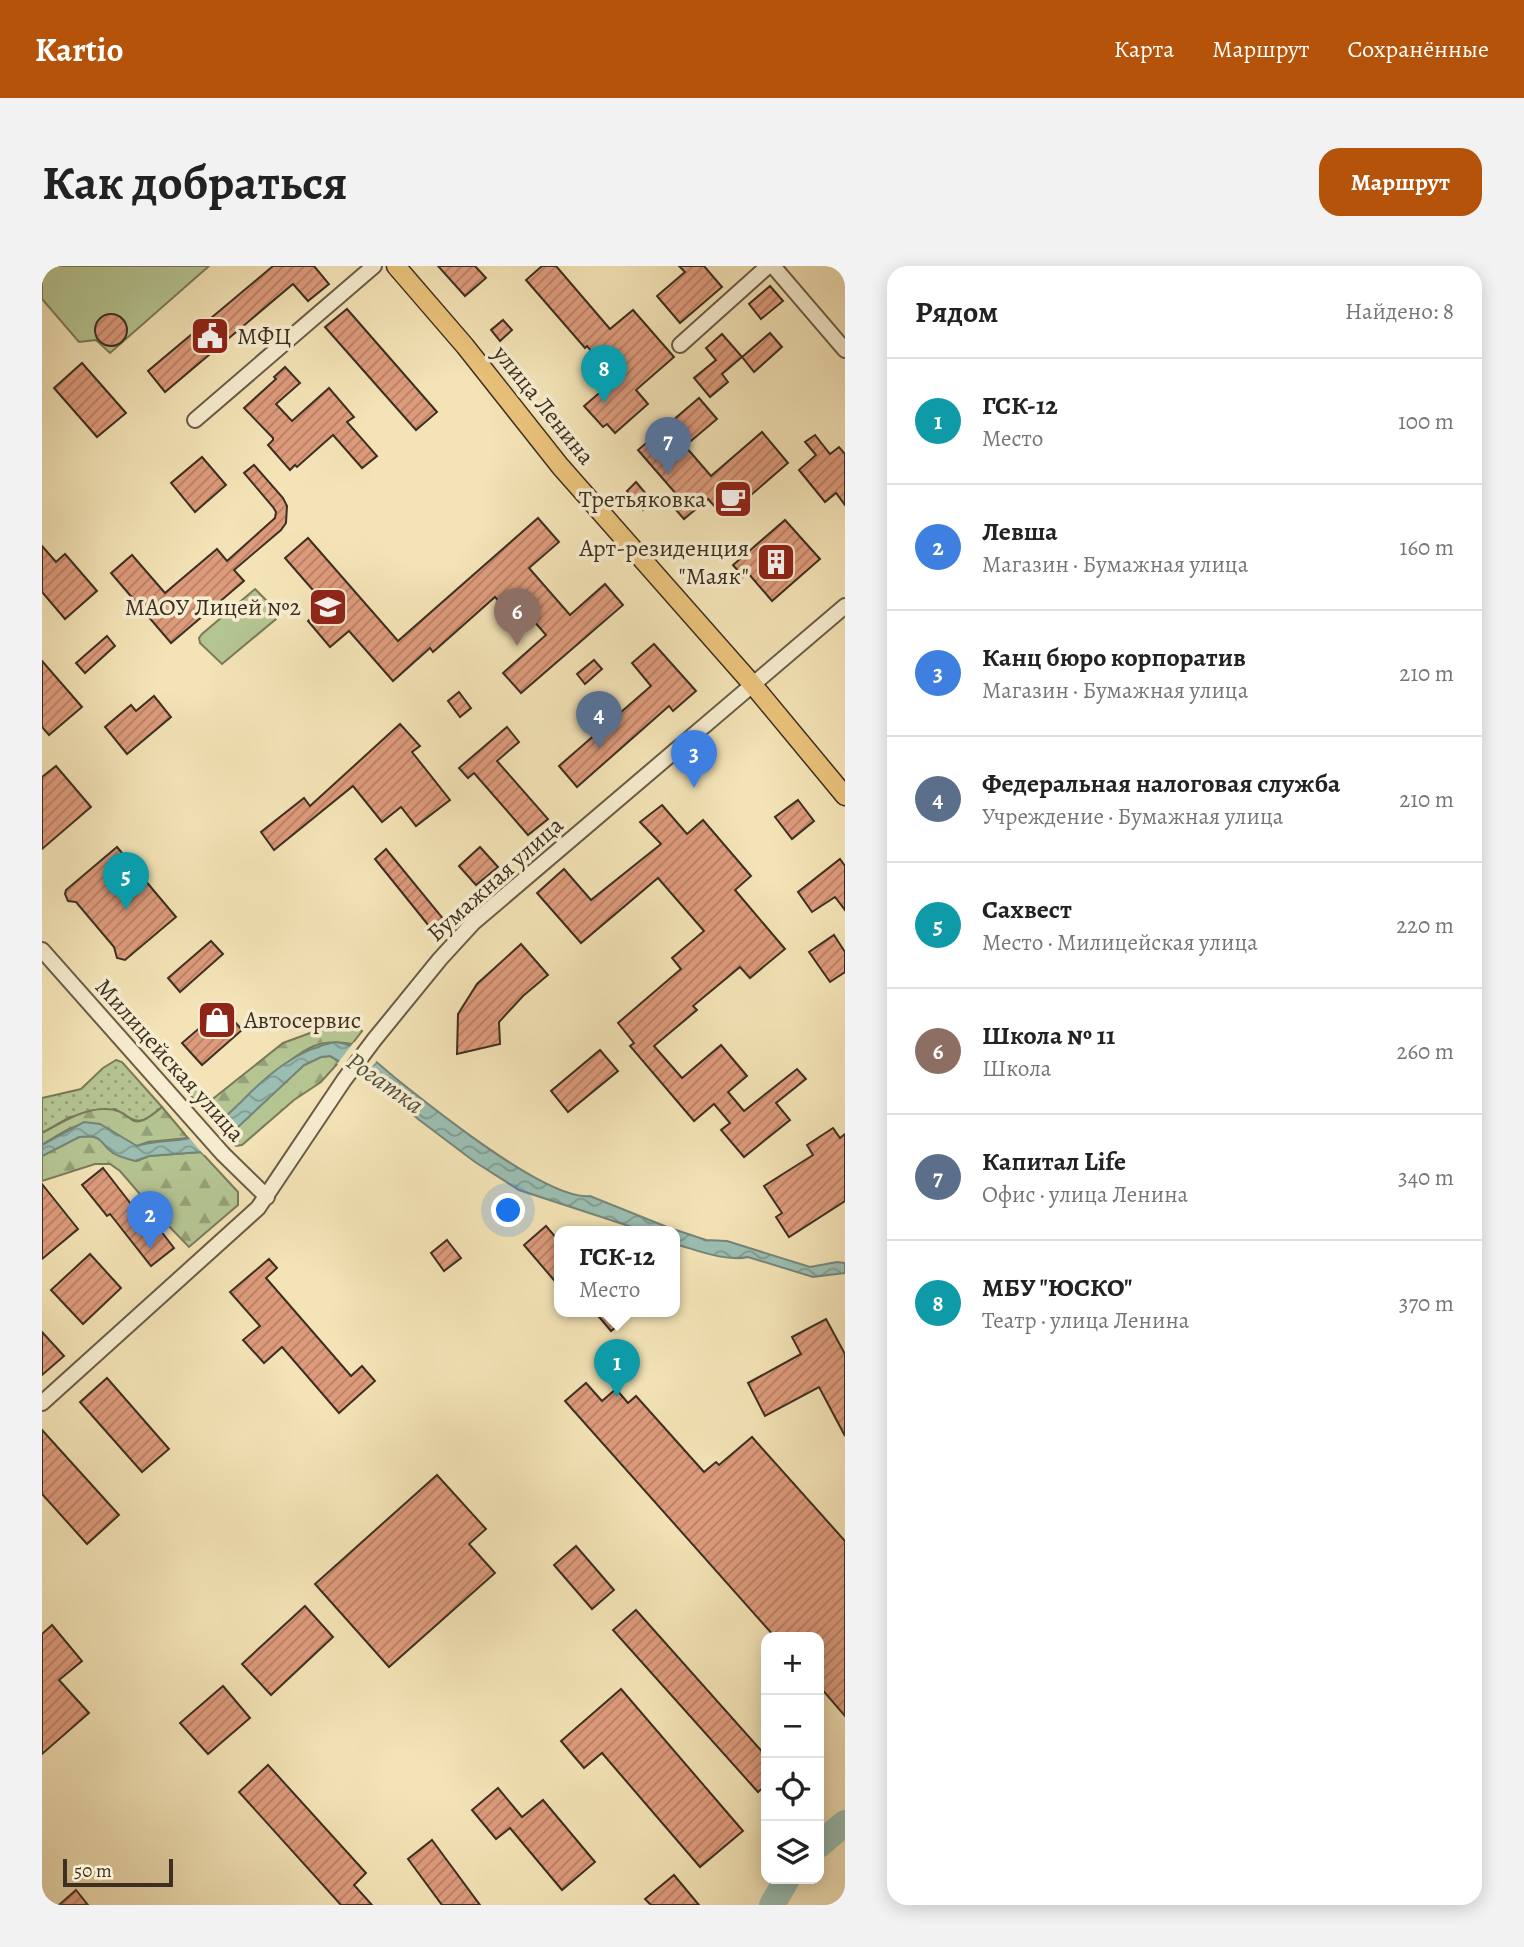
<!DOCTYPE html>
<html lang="ru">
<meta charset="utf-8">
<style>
:root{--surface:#fff;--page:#f2f2f2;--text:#222;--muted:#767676;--line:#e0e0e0;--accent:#b45309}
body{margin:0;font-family:Alegreya,serif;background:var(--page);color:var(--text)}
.controls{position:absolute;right:21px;bottom:21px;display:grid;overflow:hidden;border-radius:14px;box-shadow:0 4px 18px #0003}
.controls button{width:63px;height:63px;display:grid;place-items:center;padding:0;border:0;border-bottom:2px solid var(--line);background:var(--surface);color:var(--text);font:35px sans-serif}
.scale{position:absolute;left:21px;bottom:18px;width:110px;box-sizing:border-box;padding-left:7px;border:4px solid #3d2f21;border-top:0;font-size:19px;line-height:24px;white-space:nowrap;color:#3d2f21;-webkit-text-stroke:5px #f7edd0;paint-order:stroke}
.you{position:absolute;left:467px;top:945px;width:24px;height:24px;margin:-18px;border:5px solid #fff;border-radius:50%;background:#1a73e8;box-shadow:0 0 0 10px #1a73e833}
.badge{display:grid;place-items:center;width:46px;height:46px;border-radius:50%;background:var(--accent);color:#fff;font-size:23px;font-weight:700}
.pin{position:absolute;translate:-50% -58px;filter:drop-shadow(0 2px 4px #0008)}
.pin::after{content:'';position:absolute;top:37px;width:24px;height:21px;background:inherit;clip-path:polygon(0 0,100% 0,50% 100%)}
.popup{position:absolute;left:512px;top:960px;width:126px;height:91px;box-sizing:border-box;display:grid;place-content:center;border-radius:14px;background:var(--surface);filter:drop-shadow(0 2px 5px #0005);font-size:23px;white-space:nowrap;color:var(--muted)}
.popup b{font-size:26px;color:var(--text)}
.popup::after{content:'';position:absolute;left:50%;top:100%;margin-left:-14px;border:14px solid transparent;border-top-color:var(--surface)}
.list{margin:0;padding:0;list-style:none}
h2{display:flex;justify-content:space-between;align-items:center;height:91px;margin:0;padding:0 28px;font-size:30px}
h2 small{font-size:23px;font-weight:400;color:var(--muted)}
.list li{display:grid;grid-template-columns:46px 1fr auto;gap:21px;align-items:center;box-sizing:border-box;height:126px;padding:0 28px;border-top:2px solid var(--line)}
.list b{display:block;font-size:26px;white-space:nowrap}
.list p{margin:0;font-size:23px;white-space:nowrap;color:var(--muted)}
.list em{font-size:23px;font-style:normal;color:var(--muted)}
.icon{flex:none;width:38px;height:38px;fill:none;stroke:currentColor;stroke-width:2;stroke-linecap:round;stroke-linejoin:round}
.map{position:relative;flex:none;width:803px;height:1639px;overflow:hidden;border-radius:21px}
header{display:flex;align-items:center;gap:42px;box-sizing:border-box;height:98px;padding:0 35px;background:var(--accent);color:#fff}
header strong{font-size:33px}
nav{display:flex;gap:38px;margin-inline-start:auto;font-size:24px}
.intro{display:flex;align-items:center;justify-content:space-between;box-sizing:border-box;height:168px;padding:0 42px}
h1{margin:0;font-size:49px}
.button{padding:18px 32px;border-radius:21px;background:var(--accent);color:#fff;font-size:24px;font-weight:700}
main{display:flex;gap:42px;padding:0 42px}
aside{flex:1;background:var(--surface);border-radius:21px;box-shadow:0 4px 18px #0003}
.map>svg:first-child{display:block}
.grass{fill:url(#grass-dots);stroke:#797a5a;stroke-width:2}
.forest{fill:url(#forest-firs);stroke:#797a5a;stroke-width:2}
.green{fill:#b5c592;stroke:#797a5a;stroke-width:2}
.water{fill:url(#water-waves);stroke:#758578;stroke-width:2}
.pier{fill:#f3e3b6}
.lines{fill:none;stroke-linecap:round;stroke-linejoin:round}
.river{stroke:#9bbeb2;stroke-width:26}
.building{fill:url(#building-hatch);stroke:#3d2f21;stroke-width:2}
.minor-casing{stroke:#6a5c46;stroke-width:18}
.major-casing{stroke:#3d2f21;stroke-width:21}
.minor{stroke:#f7edd0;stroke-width:14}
.major{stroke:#eac27b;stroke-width:18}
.labels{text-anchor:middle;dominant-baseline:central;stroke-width:7;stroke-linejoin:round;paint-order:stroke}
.poi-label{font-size:24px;fill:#3d2f21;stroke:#f7edd0;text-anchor:end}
.street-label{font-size:24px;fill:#3d2f21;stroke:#f7edd0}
.water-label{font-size:26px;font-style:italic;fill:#545345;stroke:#f7edd0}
</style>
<header>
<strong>Kartio</strong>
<nav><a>Карта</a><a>Маршрут</a><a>Сохранённые</a></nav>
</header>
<div class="intro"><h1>Как добраться</h1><a class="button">Маршрут</a></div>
<main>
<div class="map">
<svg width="803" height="1639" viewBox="0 0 803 1639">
<defs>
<pattern id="grass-dots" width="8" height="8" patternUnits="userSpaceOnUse" patternTransform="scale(1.75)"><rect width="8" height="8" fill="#b5c592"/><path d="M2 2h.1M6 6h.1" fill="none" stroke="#94a077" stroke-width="1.8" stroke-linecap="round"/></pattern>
<pattern id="forest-firs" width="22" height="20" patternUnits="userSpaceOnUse" patternTransform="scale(1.75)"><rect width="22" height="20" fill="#b5c592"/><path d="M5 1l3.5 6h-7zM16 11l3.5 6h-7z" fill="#94a077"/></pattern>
<pattern id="water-waves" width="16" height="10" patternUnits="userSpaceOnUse" patternTransform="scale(1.75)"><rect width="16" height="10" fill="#9bbeb2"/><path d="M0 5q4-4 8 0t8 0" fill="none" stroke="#809b90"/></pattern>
<pattern id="building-hatch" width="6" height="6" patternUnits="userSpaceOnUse" patternTransform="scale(1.75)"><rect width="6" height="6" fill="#de9b7c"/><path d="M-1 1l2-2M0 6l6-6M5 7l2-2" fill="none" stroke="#b57f65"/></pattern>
</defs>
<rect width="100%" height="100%" fill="#f3e3b6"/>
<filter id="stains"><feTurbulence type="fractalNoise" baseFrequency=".00286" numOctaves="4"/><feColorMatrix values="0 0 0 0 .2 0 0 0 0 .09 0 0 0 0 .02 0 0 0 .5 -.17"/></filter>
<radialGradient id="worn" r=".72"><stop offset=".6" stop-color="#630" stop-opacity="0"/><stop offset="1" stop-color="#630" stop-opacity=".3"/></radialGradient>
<g class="grass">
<path d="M78,733L106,765L99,769C89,766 76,750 72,740Z"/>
<polygon points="112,772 167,836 162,845 107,782 107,778"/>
<path d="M74,794L80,796L120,841C97,860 97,858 73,843L28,851L0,867V832L39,823L61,802Z"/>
</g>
<g class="forest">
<path d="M309,752L320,765L310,778C297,776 285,775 272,780C244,792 200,837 174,859L162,845L167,836L241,777Z"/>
<polygon points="288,790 297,796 279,816 252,834 200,879 194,880 185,871 262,799 279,791"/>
<path d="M120,841L146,872L106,876L95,880C84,876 76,868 66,863C42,849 21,866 0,879V867C19,857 40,843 62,843C95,842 83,873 120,841Z"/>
<polygon points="50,870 60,874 71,887 95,895 107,890 159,886 196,926 196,939 147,981 116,949 78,905 68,898 53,898 0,915 0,890 37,871"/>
</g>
<g class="green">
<polygon points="0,0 167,0 68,87 54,74 37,76 0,33"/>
<polygon points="213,323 234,344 236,349 234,353 180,398 158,377 157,372 160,368"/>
</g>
<path class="water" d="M293,776C319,779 333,795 352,811C388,840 505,935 548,930L625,961L664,974L685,975L768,1001L795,996L803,997V1007L771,1011L706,991C683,996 655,984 633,978V965H602L477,924L433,896L376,853L335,817L288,790L279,791L262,799L181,875L159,886L107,890L93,895C86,893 77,891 71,887C56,876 62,868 37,871L0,890V879L42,856L58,858L95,880C114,874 142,876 158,869C174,862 187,847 200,835C226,808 256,783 293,776Z"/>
<g class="pier">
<polygon points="312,776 337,792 320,813 295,798"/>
<polygon points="172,856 187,874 162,889 144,868 155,867"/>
</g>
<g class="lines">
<g class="river">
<polyline points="777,1579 803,1557"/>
<polyline points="730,1639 745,1613"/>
</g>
</g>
<g class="building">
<polygon points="231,0 272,0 287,18 266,35 251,18 123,126 106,105"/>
<polygon points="396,0 433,0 444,12 423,30"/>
<polygon points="500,0 514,0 568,63 591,44 632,91 594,124 606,138 573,167 565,158 561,161 542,140 562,123 556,116 567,106 545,80 543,82 484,14"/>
<polygon points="637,0 662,0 680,21 638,57 615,30 643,6"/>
<polygon points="728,20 741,35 719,53 707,38"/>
<polygon points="305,43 395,146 374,164 283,61"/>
<circle cx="69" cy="64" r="16"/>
<polygon points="461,54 470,64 458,75 449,64"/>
<polygon points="728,67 740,81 712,106 700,91 680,108 686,116 668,131 652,112 674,94 664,82 680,68 700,91"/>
<polygon points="40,97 84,147 55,171 12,122"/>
<polygon points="243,101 258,117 234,138 250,155 287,122 312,151 305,156 335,190 320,202 291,169 255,201 253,199 248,204 226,179 231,174 231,172 202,142 234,113 232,111"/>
<polygon points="657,132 675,153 643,180 669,210 720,166 746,197 695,241 688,232 675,243 666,233 642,253 627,236 635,229 596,184"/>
<polygon points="773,169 788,188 797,181 803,188 803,239 794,227 783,236 757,204 774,189 763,176"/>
<polygon points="160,191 184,219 153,246 129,217"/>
<polygon points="212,199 241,232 245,240 244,257 239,264 192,304 202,315 129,377 69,307 90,289 123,327 175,283 185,295 233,252 234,246 231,241 202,207"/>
<polygon points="594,216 611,236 601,244 585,225"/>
<polygon points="496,252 517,276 487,302 528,349 563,318 581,339 479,427 461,407 504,369 485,347 475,356 453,331 391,386 388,382 351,415 307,365 288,381 266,355 284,339 243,292 266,272 356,375"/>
<polygon points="743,254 778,293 730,335 706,307 701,311 691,299"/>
<polygon points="0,280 14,296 23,288 55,325 23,353 0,326"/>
<polygon points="65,370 73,380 43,407 34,397"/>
<polygon points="612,378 654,425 631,445 627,440 535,521 517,500 609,420 590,397"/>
<polygon points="552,394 560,403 543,418 535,408"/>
<polygon points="0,395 40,441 7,469 0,461"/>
<polygon points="417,426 429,442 418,451 406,435"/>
<polygon points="112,430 129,451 85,488 63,461 89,439 94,445"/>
<polygon points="358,458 378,480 370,486 408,534 374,560 359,541 340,556 311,520 232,584 219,566 262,532 268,540"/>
<polygon points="465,461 477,476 455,495 506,553 486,569 432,507 426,512 417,502"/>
<polygon points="14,500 49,541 0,583 0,511"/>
<polygon points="756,534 772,555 750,573 733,551"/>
<polygon points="620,539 645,568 661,554 709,610 693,624 743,683 708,712 698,701 651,740 655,744 612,780 640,812 679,779 705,810 686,826 702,845 755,803 764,813 734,837 748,854 702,891 679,864 688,857 672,838 652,855 588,780 592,777 576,757 639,703 630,692 662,665 616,612 539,677 495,627 522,603 549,634 619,578 598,556"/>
<polygon points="75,581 134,651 83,694 75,692 72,681 34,636 26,635 23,628 24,624"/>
<polygon points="438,581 456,601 434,619 417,600"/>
<polygon points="344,583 403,655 391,665 333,593"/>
<polygon points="798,593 803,600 803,644 793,631 770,646 756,626"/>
<polygon points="792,669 803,686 803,706 788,716 767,686"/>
<polygon points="169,675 181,688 138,726 126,712"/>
<polygon points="479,678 506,709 481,730 457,756 458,778 415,788 416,748 435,718"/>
<polygon points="181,742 200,764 160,799 140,777"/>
<polygon points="558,784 576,805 526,846 509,825"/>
<polygon points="791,862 798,872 803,868 803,935 747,971 734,951 740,947 722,920 771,889 765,879"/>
<polygon points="61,902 89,938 94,933 132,982 109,1000 68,948 65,950 40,919"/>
<polygon points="0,918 36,963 0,993"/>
<polygon points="504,960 517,975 517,1020 482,979"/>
<polygon points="405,974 419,992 402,1005 389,987"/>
<polygon points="48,988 79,1022 41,1058 9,1024"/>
<polygon points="227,993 235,1002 224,1012 309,1110 320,1100 333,1115 297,1147 240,1081 222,1097 201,1074 218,1060 188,1026"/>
<polygon points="552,1045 579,1045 585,1052 569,1065"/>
<polygon points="784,1053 803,1088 803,1170 777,1121 723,1150 706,1117 759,1088 750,1071"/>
<polygon points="0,1066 22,1090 0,1109"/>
<polygon points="65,1112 127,1183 100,1206 38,1136"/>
<polygon points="544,1117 560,1135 574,1123 586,1137 594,1130 662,1206 674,1196 677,1199 710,1171 803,1275 803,1450 777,1420 777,1371 733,1371 523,1135"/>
<polygon points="0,1164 77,1249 45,1278 0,1228"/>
<polygon points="395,1209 444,1263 427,1278 453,1307 347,1401 273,1318"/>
<polygon points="534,1280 572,1324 550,1343 512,1299"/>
<polygon points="263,1340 291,1371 229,1429 200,1398"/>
<polygon points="594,1344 724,1490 724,1519 716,1526 571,1364"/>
<polygon points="10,1359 40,1395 17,1414 47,1447 0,1488 0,1368"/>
<polygon points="181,1420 208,1452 166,1488 138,1457"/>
<polygon points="579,1423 701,1565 658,1601 560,1487 542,1502 519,1475"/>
<polygon points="226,1499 324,1607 312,1619 330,1639 299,1639 197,1526"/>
<polygon points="456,1522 480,1551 501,1534 553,1596 520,1624 468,1562 454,1573 430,1544"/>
<polygon points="390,1574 438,1639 400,1639 366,1593"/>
<polygon points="632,1609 657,1639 609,1639 603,1633"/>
<polygon points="34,1624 46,1639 17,1639"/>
</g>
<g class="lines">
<g class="minor-casing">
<g id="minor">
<polyline points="731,0 803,84"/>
<polyline points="638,79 726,0"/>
<polyline points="153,154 332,0"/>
<polyline points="0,684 181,888 225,931"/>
<polyline points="0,1137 216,942 302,814 332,774 398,693 431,657 803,340"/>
</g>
</g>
<g class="major-casing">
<polyline id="major" points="354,0 423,80 518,200 711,419 803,530"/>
</g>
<use href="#minor" class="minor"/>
<use href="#major" class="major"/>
</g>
<defs>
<g id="civic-square" transform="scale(2.0125)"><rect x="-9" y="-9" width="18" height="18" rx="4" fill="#8f2418" stroke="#f7edd0"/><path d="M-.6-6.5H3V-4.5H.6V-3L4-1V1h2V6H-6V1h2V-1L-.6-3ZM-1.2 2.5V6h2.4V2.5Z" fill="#fff"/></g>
<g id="cafe-square" transform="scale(2.0125)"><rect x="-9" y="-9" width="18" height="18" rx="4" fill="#8f2418" stroke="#f7edd0"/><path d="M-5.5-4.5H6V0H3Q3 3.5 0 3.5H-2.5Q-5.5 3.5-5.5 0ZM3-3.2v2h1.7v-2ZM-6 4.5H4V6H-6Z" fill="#fff"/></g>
<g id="building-square" transform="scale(2.0125)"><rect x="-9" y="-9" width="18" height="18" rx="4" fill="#8f2418" stroke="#f7edd0"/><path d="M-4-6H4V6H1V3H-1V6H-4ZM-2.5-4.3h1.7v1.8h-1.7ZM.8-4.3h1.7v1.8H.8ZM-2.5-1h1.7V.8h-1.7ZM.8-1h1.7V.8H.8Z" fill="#fff"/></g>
<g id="school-square" transform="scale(2.0125)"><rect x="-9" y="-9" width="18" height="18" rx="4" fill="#8f2418" stroke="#f7edd0"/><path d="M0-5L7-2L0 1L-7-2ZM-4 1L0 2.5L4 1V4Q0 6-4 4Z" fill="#fff"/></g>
<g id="shop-square" transform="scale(2.0125)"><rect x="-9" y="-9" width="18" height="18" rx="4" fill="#8f2418" stroke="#f7edd0"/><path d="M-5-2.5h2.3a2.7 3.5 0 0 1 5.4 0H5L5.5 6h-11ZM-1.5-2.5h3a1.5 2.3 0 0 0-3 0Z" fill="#fff"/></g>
</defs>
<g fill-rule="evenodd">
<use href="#civic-square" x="168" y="70"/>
<use href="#cafe-square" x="691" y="233"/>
<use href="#building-square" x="734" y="296"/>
<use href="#school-square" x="286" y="341"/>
<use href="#shop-square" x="175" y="754"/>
</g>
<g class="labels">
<g class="poi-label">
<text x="195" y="70" text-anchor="start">МФЦ</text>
<text x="664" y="233">Третьяковка</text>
<text x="707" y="282">Арт-резиденция<tspan x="707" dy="28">"Маяк"</tspan></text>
<text x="259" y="341">МАОУ Лицей №2</text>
<text x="202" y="754" text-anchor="start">Автосервис</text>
</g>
<g class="street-label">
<text transform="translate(502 139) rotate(51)">улица Ленина</text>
<text transform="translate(453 613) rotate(-42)">Бумажная улица</text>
<text transform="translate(128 794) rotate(48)">Милицейская улица</text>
</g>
<g class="water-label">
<text transform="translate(343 817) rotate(35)">Рогатка</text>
</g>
</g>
<rect width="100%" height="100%" filter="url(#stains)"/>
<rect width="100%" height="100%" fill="url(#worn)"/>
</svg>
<div class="controls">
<button>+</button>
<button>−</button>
<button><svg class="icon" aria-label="locate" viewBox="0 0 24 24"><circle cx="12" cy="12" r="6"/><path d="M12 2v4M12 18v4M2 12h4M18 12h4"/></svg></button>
<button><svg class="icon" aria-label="layers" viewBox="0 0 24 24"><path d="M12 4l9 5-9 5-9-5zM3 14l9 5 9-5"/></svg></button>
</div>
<div class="scale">50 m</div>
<div class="you"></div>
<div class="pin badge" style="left:575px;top:1131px;background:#0f9aa8">1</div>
<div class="popup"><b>ГСК-12</b>Место</div>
<div class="pin badge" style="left:108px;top:983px;background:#3f7fe0">2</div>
<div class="pin badge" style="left:652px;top:522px;background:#3f7fe0">3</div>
<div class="pin badge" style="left:557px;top:483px;background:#5c6f8a">4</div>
<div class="pin badge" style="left:84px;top:644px;background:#0f9aa8">5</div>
<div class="pin badge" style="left:475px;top:380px;background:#8d6e63">6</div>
<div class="pin badge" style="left:626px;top:209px;background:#5c6f8a">7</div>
<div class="pin badge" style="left:562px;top:137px;background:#0f9aa8">8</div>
</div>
<aside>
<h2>Рядом<small>Найдено: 8</small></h2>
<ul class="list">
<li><span class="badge" style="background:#0f9aa8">1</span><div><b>ГСК-12</b><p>Место</p></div><em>100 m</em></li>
<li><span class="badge" style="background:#3f7fe0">2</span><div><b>Левша</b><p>Магазин · Бумажная улица</p></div><em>160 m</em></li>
<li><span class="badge" style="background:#3f7fe0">3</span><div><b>Канц бюро корпоратив</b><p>Магазин · Бумажная улица</p></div><em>210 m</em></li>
<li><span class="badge" style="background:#5c6f8a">4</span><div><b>Федеральная налоговая служба</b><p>Учреждение · Бумажная улица</p></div><em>210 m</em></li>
<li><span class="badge" style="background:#0f9aa8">5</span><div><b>Сахвест</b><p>Место · Милицейская улица</p></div><em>220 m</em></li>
<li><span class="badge" style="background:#8d6e63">6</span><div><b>Школа № 11</b><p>Школа</p></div><em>260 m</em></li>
<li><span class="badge" style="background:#5c6f8a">7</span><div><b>Капитал Life</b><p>Офис · улица Ленина</p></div><em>340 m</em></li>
<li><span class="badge" style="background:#0f9aa8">8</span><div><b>МБУ &quot;ЮСКО&quot;</b><p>Театр · улица Ленина</p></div><em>370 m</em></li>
</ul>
</aside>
</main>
